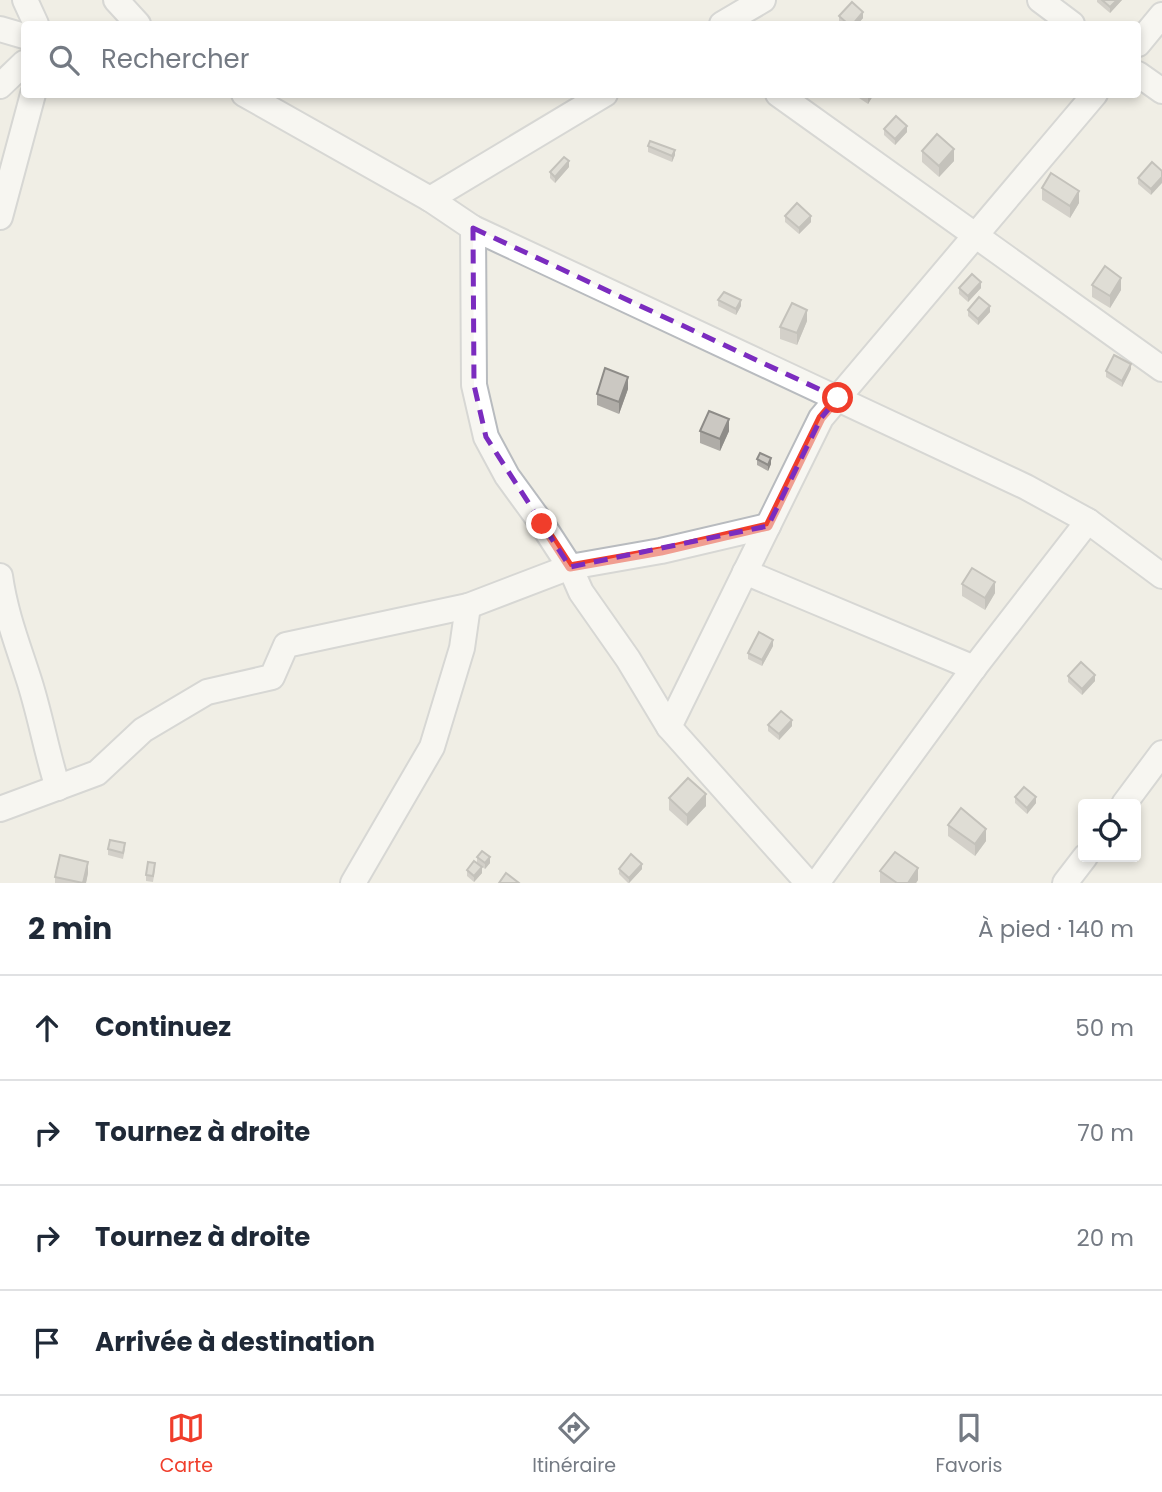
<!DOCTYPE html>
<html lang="fr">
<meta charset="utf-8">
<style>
:root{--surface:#fff;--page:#f6f6f7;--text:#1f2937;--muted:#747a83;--line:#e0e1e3;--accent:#f03d2b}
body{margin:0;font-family:Poppins,sans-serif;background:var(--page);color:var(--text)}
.controls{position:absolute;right:21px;bottom:21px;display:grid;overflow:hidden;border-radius:7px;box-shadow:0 4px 10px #0003}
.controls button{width:63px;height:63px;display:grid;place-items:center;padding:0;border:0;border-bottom:2px solid var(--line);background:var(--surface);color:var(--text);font:35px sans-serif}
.stop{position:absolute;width:21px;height:21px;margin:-16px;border:5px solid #f03d2b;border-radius:50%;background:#fff}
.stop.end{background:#f03d2b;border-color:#fff;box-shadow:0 2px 7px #0008}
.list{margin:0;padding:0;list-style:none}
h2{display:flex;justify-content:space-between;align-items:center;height:91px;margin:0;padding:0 28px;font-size:30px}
h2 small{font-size:23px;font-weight:400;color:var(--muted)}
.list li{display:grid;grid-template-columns:46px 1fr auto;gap:21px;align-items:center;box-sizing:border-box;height:105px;padding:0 28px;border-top:2px solid var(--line)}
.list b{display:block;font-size:26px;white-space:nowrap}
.list em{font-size:23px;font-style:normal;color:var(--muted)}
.icon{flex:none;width:38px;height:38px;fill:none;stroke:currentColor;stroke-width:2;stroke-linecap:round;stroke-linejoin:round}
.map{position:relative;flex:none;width:1162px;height:883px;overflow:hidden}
.search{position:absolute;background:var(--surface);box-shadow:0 4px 10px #0003;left:21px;right:21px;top:21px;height:77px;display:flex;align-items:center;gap:18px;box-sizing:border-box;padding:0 24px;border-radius:7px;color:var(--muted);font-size:26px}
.sheet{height:511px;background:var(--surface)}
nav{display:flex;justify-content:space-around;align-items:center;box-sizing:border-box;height:98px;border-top:2px solid var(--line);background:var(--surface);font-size:19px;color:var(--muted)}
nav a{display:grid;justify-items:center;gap:4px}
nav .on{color:var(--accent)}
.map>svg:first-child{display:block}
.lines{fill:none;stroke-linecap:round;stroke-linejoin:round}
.minor-casing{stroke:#b8bbbf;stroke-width:28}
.minor{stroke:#fff;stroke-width:24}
.wall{fill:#afaca7}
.shaded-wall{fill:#8e8c88}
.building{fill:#cbc8c2;stroke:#8e8c88;stroke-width:2}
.route{stroke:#f03d2b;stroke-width:9}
.marked{fill:none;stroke:#7b2cbf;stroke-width:5;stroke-dasharray:14 9;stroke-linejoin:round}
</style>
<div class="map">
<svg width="1162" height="883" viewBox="0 0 1162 883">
<rect width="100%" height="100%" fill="#f0eee5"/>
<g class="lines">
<g class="minor-casing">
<g id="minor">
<polyline points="25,0 36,24"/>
<polyline points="116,0 138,24"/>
<polyline points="1040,0 1072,24"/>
<polyline points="722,24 763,0"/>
<polyline points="0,29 24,36"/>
<polyline points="1138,44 1162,15"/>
<polyline points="1138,74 1162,91"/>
<polyline points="0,86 24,63"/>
<polyline points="244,94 430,199 473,228 1026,487 1088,521 1162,576"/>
<polyline points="778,94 1162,369"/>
<polyline points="430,199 605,94"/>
<polyline points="0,217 33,94"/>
<polyline points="473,228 474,385 486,437 507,476 542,524 570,567 581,592 628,659 669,727 808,883"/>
<polyline points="745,572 974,668"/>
<path d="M0,576C5,612 17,643 28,677C40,713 46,751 58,788"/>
<polyline points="669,727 821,418 1095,94"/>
<polyline points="1124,804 1162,753"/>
<polyline points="0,809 97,773 143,730 207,692 272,677 286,645 468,606 570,567 661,551 768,526"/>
<polyline points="353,883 432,747 462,648 468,606"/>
<polyline points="817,883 974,668 1088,521"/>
<polyline points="1065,883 1085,857"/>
</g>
</g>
<use href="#minor" class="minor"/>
</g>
<g class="wall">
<polygon points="1097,0 1122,0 1110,13 1097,2"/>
<polygon points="839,16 863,18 858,24 842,24 839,22"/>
<polygon points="853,94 874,94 868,104"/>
<polygon points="884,129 907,132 895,145 884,135"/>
<polygon points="648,146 675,155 672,162 648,152"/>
<polygon points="922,151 954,161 939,177 922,162"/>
<polygon points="1152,162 1151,195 1138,184 1138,178"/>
<polygon points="569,167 555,183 550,178 550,172"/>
<polygon points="1042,188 1079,203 1070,218 1042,200"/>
<polygon points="785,216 811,222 799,234 785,222"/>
<polygon points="1092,285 1121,290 1110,308 1092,297"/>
<polygon points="959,288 981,288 968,302 959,294"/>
<polygon points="718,300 741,306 736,315 718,306"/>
<polygon points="968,310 990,312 978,325 968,316"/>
<polygon points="807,321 797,345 780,339 780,327"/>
<polygon points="1131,369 1122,387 1106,377 1106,371"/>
<polygon points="628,389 619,414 597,405 597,394"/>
<polygon points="700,431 729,431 720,451 700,443"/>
<polygon points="757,459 771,464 768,471 757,465"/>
<polygon points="962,584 995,593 985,610 962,596"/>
<polygon points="773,646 762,666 748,659 748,653"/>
<polygon points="1068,676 1095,681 1082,695 1068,682"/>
<polygon points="768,725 792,726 779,740 768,731"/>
<polygon points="1015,797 1036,803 1027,814 1015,803"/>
<polygon points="669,798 706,806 687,826 669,810"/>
<polygon points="948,825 986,841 975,856 948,836"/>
<polygon points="108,849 125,849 123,859 108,855"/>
<polygon points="477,857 490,863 485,869 477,863"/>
<polygon points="155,869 153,882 146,881 146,875"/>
<polygon points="619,869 642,869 629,883 628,883 619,874"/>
<polygon points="467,870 482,873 474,882 467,876"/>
<polygon points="880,871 918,880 916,883 880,883"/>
<polygon points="88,873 86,883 55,883 55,877"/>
</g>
<g class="shaded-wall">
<polygon points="1117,0 1122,0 1110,13 1110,7"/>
<polygon points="863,12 863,18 858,24 853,24"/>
<polygon points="868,94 874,94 868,104"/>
<polygon points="907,126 907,132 895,145 895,139"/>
<polygon points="954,149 954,161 939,177 939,166"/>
<polygon points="675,150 675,155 672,162 672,156"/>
<polygon points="569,161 569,167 555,183 555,177"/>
<polygon points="1162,177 1162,183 1151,195 1151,189"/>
<polygon points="1079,191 1079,203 1070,218 1070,206"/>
<polygon points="811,216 811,222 799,234 799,228"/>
<polygon points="1121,278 1121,290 1110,308 1110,296"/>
<polygon points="981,282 981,288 968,302 968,296"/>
<polygon points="741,300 741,306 736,315 736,309"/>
<polygon points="990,306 990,312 978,325 978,319"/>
<polygon points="807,310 807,321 797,345 797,333"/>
<polygon points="1131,364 1131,369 1122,387 1122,381"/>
<polygon points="628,377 628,389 619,414 619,402"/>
<polygon points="729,419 729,431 720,451 720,439"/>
<polygon points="771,458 771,464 768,471 768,465"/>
<polygon points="995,582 995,593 985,610 985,598"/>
<polygon points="773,640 773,646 762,666 762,660"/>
<polygon points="1095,675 1095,681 1082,695 1082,689"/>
<polygon points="792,720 792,726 779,740 779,734"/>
<polygon points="706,794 706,806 687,826 687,815"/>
<polygon points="1036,797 1036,803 1027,814 1027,808"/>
<polygon points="986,829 986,841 975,856 975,844"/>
<polygon points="490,857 490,863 485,869 485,863"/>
<polygon points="88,862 88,873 86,883 83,883"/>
<polygon points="642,864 642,869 629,883 629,878"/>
<polygon points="482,867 482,873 474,882 474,876"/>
<polygon points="918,868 918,880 916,883 908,883"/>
</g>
<g class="building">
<polygon points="1102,0 1117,0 1110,7"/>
<polygon points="852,2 863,12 853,24 848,24 839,16"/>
<polygon points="896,116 907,126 895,139 884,129"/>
<polygon points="937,134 954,149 939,166 922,151"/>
<polygon points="650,141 675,150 672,156 648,146"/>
<polygon points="564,157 569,161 555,177 550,172"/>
<polygon points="1152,162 1162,171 1162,177 1151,189 1138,178"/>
<polygon points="1051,173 1079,191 1070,206 1042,188"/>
<polygon points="797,203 811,216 799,228 785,216"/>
<polygon points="1105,266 1121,278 1110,296 1092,285"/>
<polygon points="972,274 981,282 968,296 959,288"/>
<polygon points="724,292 741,300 736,309 718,300"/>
<polygon points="979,297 990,306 978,319 968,310"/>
<polygon points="792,303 807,310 797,333 780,327"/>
<polygon points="1114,355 1131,364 1122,381 1106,371"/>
<polygon points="605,368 628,377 619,402 597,394"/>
<polygon points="709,411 729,419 720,439 700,431"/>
<polygon points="760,453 771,458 768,465 757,459"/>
<polygon points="972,568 995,582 985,598 962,584"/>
<polygon points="759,632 773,640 762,660 748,653"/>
<polygon points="1081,662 1095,675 1082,689 1068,676"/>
<polygon points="781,711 792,720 779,734 768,725"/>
<polygon points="688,778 706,794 687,815 669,798"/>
<polygon points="1024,787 1036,797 1027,808 1015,797"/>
<polygon points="961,808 986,829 975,844 948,825"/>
<polygon points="110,840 125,843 123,853 108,849"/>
<polygon points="482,851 490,857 485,863 477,857"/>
<polygon points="895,852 918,868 908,883 897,883 880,871"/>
<polygon points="631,854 642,864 629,878 619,869"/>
<polygon points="60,855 88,862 83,883 55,877"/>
<polygon points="474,861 482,867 474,876 467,870"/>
<polygon points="148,862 155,863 153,876 146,875"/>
<polygon points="506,873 519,883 499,883"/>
</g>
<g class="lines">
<polyline class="route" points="542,524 570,567 661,551 768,526 821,418 838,398"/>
</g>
<path d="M0 0H1162V883H0ZM473,228L838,398L821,418L768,526L570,567L486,437L474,385Z" fill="#f0eee5" fill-opacity=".55" fill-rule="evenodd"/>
<path class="marked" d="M473,228L838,398L821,418L768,526L570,567L486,437L474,385Z"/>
</svg>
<div class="controls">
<button><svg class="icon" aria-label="locate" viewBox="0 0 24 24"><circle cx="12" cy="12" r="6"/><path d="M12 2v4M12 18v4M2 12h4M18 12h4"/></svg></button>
</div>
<div class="stop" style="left:838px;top:398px"></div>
<div class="stop end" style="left:542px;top:524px"></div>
<div class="search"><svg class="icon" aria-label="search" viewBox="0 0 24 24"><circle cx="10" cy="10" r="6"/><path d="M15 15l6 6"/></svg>Rechercher</div>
</div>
<section class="sheet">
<h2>2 min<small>À pied · 140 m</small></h2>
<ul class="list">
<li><svg class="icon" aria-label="ahead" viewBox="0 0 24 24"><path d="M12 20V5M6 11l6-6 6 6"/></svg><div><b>Continuez</b></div><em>50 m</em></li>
<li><svg class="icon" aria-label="right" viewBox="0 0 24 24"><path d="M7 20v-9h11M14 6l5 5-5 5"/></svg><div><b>Tournez à droite</b></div><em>70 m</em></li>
<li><svg class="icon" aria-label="right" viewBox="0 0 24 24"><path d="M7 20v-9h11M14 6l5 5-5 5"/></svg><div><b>Tournez à droite</b></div><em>20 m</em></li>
<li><svg class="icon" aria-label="arrive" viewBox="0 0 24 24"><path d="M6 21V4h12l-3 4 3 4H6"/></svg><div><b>Arrivée à destination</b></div></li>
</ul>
</section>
<nav>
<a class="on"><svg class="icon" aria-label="map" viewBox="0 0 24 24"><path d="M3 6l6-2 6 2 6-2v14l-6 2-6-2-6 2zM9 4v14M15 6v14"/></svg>Carte</a>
<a><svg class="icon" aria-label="directions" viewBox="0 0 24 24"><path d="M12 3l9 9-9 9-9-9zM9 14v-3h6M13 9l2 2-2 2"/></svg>Itinéraire</a>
<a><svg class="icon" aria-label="saved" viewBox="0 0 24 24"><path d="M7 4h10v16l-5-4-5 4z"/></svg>Favoris</a>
</nav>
